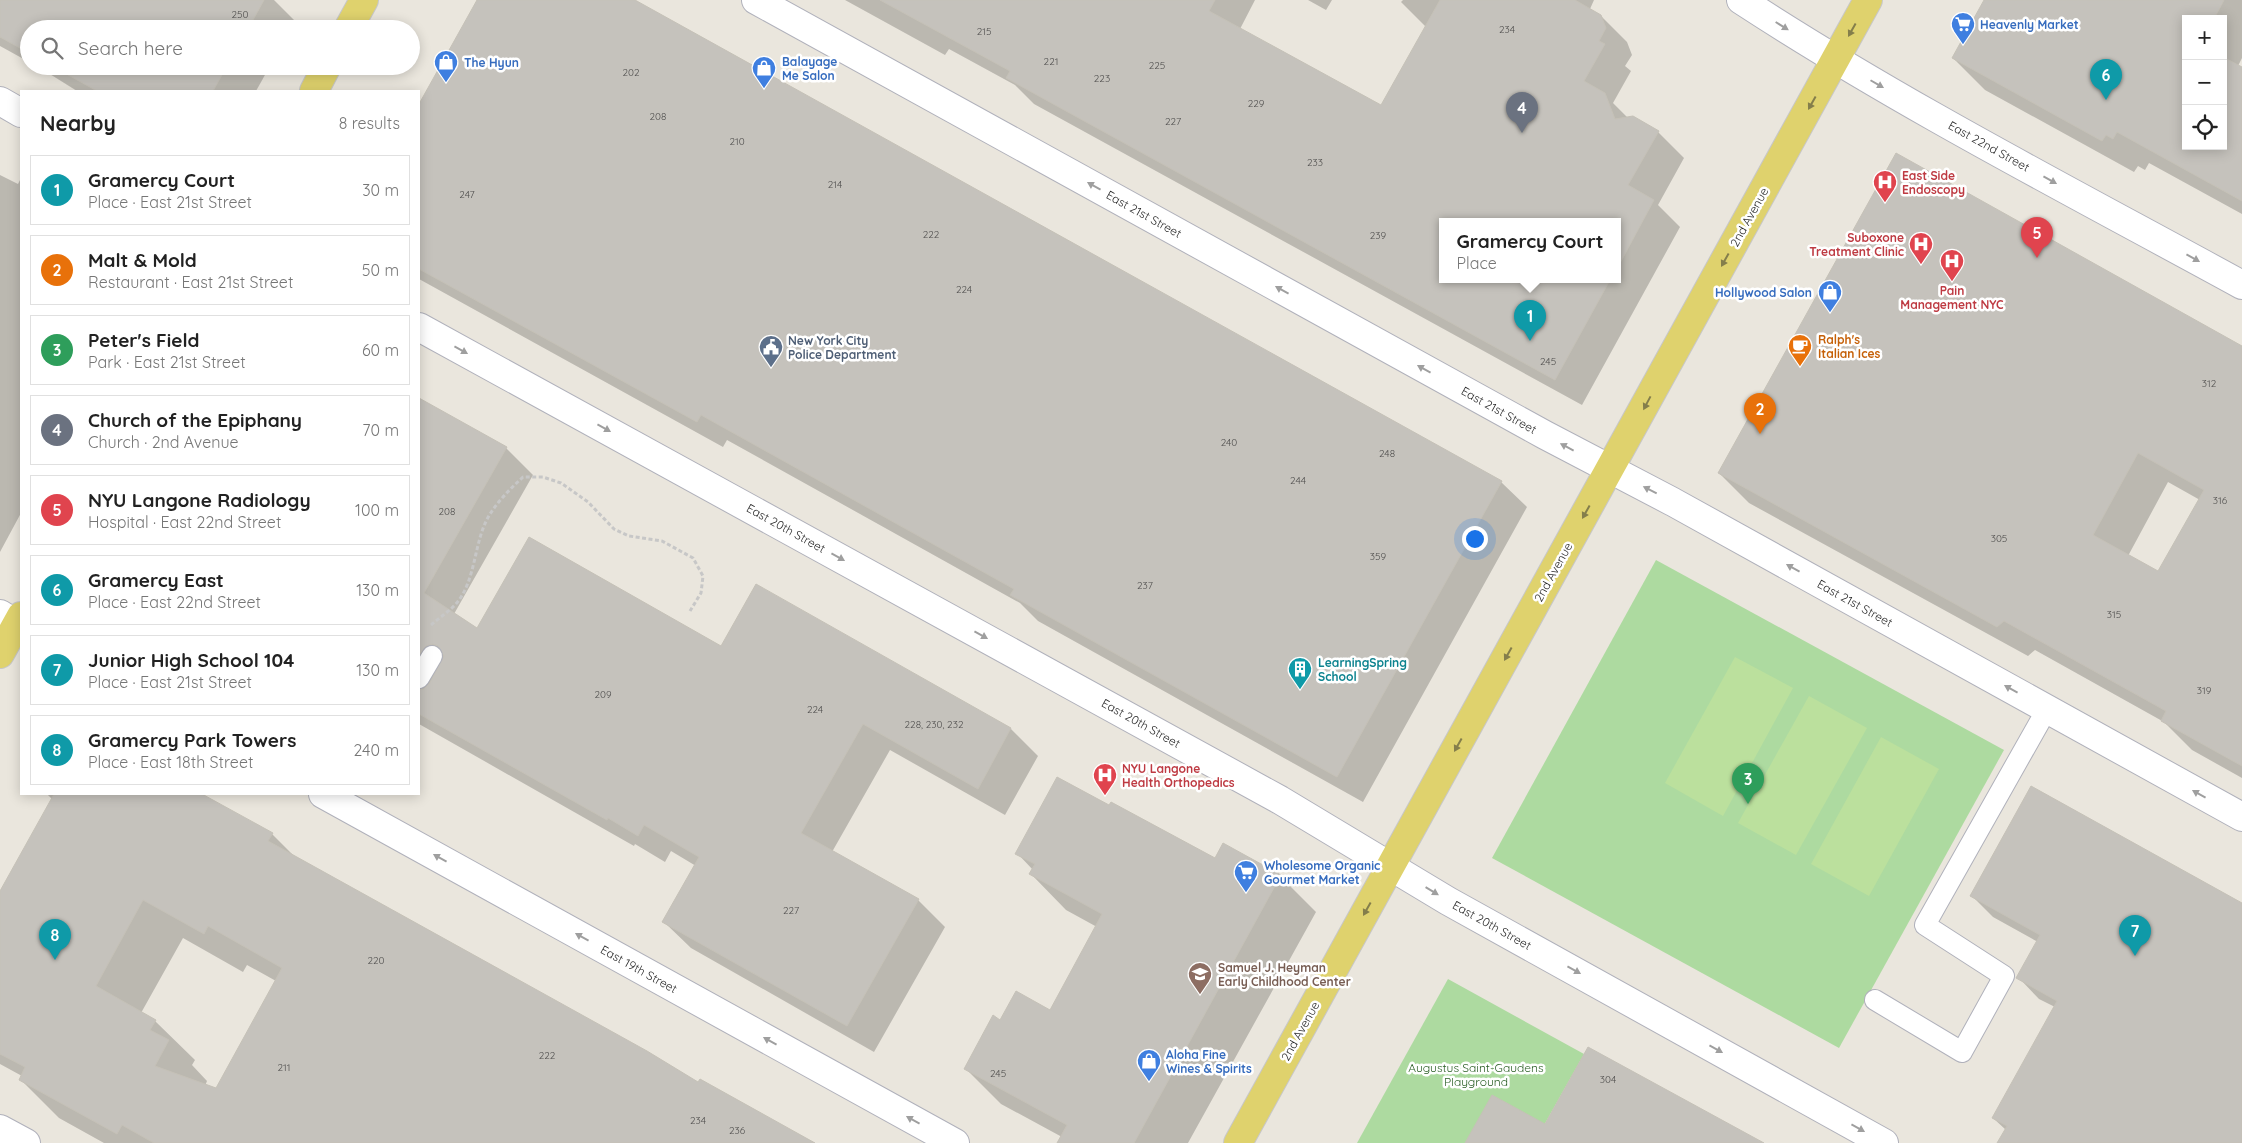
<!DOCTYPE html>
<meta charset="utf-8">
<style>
:root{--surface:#fff;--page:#f6f6f6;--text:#222;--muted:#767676;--line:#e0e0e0;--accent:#1a73e8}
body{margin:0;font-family:Quicksand,sans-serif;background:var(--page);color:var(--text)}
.controls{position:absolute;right:15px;top:15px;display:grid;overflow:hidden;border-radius:0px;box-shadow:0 2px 12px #0003}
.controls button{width:45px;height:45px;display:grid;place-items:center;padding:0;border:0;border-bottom:1px solid var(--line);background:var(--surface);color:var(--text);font:25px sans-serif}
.you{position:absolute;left:1474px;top:538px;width:18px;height:18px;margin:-12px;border:4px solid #fff;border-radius:50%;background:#1a73e8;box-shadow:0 0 0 8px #1a73e833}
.badge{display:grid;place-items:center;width:32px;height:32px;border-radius:50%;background:var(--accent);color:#fff;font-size:16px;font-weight:700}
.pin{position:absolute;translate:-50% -41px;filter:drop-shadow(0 1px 2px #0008)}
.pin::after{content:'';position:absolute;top:26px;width:18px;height:15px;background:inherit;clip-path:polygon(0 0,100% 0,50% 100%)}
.popup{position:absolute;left:1439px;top:218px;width:182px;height:65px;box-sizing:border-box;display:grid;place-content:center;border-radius:0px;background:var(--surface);filter:drop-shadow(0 1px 4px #0005);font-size:16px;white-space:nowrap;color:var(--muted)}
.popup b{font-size:19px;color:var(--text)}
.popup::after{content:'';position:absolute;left:50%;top:100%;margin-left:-10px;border:10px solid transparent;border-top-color:var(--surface)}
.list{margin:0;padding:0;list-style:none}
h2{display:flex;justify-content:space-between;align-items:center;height:65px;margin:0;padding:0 20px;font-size:21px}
h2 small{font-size:16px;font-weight:400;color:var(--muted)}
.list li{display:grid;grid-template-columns:32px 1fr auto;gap:15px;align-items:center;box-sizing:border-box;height:70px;margin:0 10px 10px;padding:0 10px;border:1px solid var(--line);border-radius:0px}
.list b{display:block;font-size:19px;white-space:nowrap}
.list p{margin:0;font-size:16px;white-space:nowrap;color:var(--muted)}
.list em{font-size:16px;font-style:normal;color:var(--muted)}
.icon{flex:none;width:28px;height:28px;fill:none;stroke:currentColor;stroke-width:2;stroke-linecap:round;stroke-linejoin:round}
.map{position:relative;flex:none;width:2242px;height:1143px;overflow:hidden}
.search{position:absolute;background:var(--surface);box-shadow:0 2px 12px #0003;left:20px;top:20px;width:400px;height:55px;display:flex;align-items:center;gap:12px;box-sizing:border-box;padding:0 18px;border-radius:28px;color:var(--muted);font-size:19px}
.panel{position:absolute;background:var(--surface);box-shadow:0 2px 12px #0003;left:20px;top:90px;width:400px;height:705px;border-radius:0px}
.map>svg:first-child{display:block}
.green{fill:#addaa0}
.pitch{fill:#bbe09d}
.shadow{fill:#0003;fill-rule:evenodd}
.building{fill:#c5c2bc;stroke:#c5c1b7;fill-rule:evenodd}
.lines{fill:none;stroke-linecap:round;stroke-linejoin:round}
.lane-casing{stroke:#b0b1bb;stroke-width:22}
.street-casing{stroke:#b0b1bb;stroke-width:30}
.primary-casing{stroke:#c7c7c7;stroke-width:30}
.path{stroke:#c7c7c7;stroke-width:3;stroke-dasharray:4 2.5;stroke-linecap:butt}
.lane{stroke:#fff;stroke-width:20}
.street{stroke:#fff;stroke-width:28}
.primary{stroke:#dfd26d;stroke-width:28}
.oneway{fill:#9f9f9f}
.oneway2{fill:#847e4b}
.labels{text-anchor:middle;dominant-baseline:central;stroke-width:5;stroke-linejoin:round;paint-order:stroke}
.number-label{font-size:10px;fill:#504f4e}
.shop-label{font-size:12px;font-weight:bold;fill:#366cbe;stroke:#fff;text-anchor:start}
.street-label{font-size:12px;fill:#292929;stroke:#fff}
.health-label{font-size:12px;font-weight:bold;fill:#be3a42;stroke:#fff;text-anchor:start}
.food-label{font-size:12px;font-weight:bold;fill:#c56008;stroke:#fff;text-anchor:start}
.service-label{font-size:12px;font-weight:bold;fill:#4e5e75;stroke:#fff;text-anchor:start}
.culture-label{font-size:12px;font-weight:bold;fill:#0d838f;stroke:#fff;text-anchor:start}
.education-label{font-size:12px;font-weight:bold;fill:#785e54;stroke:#fff;text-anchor:start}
.park-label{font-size:12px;fill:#285d23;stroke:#fff}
</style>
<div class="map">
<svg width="2242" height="1143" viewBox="0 0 2242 1143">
<rect width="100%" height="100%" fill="#eae6dd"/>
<g class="green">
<polygon points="1656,560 2004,750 1839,1048 1492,858"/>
<polygon points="1448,979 1584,1054 1534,1143 1357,1143"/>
</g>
<g class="pitch">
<polygon points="1735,657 1793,688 1723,816 1665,783"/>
<polygon points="1809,696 1867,728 1796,855 1738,823"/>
<polygon points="1881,737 1939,769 1869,896 1811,864"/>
</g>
<g class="shadow">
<polygon points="0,0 274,0 295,21 291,29 29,29 29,62 0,46"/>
<polygon points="478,0 631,0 1501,482 1527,507 1363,802 1038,621 1020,603 727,440 723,447 419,279 419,106"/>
<path d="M845,0H1255L1240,29L1382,107L1426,27L1401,2L1403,0H1594L1590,9L1601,16L1627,42L1632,55L1625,66L1631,71L1613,103L1628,118L1658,132L1684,158L1658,205L1680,227L1582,405L1034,104L1015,85L949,49L945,55ZM1442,222H1618V280H1442Z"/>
<polygon points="1308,0 1332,0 1326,10"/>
<path d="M1986,0H2242V58L2238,66L2242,69V214L2149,163L2145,170L2138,166L2134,172L1985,90L1953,58ZM2186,19H2223V146H2186Z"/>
<polygon points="37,66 270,66 256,91 77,91"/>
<polygon points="0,175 18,184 21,178 21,513 0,552"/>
<path d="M2242,347V778L2192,750L2164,722L2035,650L2028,656L1749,503L1719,473ZM2168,482L2200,500L2159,573L2128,556Z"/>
<polygon points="419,399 506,448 533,475 454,614 478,630 721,648 756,586 1011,729 1038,756 1005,815 890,750 832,852 918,900 945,927 874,1052 691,948 664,922 696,866 671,851 665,862 635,844 634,846 419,724"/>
<path d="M47,794H171L177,797L179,794H199L272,834L294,856L699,1084L815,1143H104L59,1118L20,1079L22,1076L0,1064V894L53,800ZM183,938L243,972L247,965L276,981L216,1090L205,1086L207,1081L192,1065L195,1060L155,1021L141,1013Z"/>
<polygon points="1110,807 1216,860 1223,845 1280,876 1316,912 1188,1143 1062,1143 1062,1137 1001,1104 966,1069 1001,1021 1051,1012 1097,927 1066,910 1031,874 1033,870 1017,853"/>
<polygon points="1972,896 2242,905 2242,1143 2010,1143 2006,1130 1993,1118 2055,1007 2039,999 2018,977 2038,942 1993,917"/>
</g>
<g class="building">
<polygon points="0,0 264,0 248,29 29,29 29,53 0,37"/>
<polygon points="477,0 635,0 1502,481 1337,777 1010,595 1014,589 701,415 697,422 419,269 419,104"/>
<polygon points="880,0 1215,0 1209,11 1381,105 1440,0 1575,0 1601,15 1606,28 1599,41 1605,44 1584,81 1605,93 1615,119 1633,116 1659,131 1628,185 1654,200 1618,267 1618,222 1442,222 1442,280 1610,280 1555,380 1006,78 1010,71"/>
<polygon points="1984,0 2224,0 2214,19 2186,19 2186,146 2223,146 2223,57 2242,67 2242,201 2117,132 2113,139 2106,135 2102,141 1952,58"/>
<polygon points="52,66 227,66 213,91 97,91"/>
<path d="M1896,153L2242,346V766L2161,721L2166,711L2004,621L1997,627L1718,473ZM2138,453L2204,490L2158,571L2093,535Z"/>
<polygon points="419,398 507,447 424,593 477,628 529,537 721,646 756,584 1011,728 978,789 863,724 801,833 919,899 847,1026 662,922 699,857 644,825 638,836 608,818 607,820 419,714 419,690 424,689 429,684 444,656 438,646 433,644 426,646 419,655"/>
<polygon points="1057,777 1109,805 1111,802 1215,858 1223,843 1281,875 1134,1143 1057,1143 1067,1125 964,1069 993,1015 1000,1020 1016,991 1050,1010 1102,914 1029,874 1035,864 1015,854"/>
<polygon points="2031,786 2242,903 2242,1143 1997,1143 2007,1126 1992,1118 2057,1001 2016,978 2040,935 1970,896"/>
<path d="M54,794H202L273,833L268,841L647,1051L698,1082L700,1079L815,1143H154L122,1125L117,1134L19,1080L25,1067L0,1054V891ZM143,900L204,934L208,926L282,968L216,1088L155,1066L169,1040L150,1030L156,1020L96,986Z"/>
<polygon points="1588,1047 1764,1143 1465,1143 1492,1095 1545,1124"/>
</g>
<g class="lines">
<g class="lane-casing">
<g id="lane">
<polyline points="419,678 432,656"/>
<polyline points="1875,1000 1962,1052 2004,976 1925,925 2047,709"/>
</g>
</g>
<g class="street-casing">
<g id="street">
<polyline points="756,0 1545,435 1673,502 2242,817"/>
<path d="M1741,0C1902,105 2074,193 2242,285"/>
<polyline points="0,101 21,113"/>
<polyline points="419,327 1280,800 1448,901 1884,1143"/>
<polyline points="0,614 21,627"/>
<polyline points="323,794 955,1143"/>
<polyline points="0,1129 26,1143"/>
</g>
</g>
<g class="primary-casing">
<g id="primary">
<polyline points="348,29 364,0"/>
<polyline points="314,91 327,66"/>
<polyline points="0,654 21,616"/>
<polyline points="1238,1143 1868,0"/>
</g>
</g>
<path class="path" d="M431,625C439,618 448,612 455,605C477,581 473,541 490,514C499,500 511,488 523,477H543L561,483L588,502L614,529L629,536L662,541L693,558L703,576L701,593L690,611"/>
<use href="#lane" class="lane"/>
<use href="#street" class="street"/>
<use href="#primary" class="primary"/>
</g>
<defs><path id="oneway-solid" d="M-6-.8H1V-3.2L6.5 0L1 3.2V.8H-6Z" transform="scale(1.25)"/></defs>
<g class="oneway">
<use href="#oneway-solid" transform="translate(1782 26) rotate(32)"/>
<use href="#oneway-solid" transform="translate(1877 84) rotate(30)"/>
<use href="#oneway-solid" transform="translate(2050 180) rotate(29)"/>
<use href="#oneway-solid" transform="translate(1094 186) rotate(-151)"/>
<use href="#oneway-solid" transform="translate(2193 258) rotate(29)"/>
<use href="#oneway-solid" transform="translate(1282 290) rotate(-151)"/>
<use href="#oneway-solid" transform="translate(461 350) rotate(29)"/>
<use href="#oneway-solid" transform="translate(1424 369) rotate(-151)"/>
<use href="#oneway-solid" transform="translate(604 428) rotate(29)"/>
<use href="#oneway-solid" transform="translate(1567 447) rotate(-152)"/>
<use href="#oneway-solid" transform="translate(1650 490) rotate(-153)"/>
<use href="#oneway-solid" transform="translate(838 557) rotate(29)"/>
<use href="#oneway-solid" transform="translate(1793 568) rotate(-151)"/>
<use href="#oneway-solid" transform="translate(981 635) rotate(29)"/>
<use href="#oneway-solid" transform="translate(2011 689) rotate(-151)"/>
<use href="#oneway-solid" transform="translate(2199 794) rotate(-151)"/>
<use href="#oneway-solid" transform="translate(440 858) rotate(-151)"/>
<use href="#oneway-solid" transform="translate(1432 891) rotate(31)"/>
<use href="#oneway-solid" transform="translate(582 937) rotate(-151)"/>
<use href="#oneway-solid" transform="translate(1574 970) rotate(29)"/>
<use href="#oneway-solid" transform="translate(770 1041) rotate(-151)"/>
<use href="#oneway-solid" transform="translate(1716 1049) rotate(29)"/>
<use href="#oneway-solid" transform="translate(913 1120) rotate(-151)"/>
<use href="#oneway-solid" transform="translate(1858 1128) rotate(29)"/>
</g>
<g class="oneway2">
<use href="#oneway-solid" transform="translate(1852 30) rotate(119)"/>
<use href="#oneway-solid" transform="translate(1812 103) rotate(119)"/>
<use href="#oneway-solid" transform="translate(1725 260) rotate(119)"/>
<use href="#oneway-solid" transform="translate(1647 403) rotate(118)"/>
<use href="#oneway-solid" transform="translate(1586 512) rotate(119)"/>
<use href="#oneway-solid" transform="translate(1508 654) rotate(119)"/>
<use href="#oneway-solid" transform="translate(1458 745) rotate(119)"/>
<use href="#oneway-solid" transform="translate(1367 909) rotate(119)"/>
</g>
<defs>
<g id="supermarket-pin" transform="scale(1.25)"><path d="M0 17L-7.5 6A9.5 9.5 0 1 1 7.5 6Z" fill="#3f7fe0" stroke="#fff"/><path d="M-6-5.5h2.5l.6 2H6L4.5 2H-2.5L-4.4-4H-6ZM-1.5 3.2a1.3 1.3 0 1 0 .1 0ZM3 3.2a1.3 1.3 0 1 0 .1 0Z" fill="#fff"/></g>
<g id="shop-pin" transform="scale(1.25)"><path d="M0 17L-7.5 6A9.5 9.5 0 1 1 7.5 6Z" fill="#3f7fe0" stroke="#fff"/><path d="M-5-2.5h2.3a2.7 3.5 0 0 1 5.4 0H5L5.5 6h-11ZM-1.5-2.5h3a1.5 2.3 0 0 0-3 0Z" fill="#fff"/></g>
<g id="hospital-pin" transform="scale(1.25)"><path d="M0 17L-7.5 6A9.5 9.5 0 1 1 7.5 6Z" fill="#e0444e" stroke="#fff"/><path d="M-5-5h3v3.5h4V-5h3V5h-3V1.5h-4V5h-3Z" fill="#fff"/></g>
<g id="cafe-pin" transform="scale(1.25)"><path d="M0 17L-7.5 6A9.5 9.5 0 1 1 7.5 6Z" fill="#e8710a" stroke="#fff"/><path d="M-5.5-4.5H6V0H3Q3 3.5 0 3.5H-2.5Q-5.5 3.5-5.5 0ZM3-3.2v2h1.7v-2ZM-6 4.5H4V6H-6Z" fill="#fff"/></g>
<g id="civic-pin" transform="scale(1.25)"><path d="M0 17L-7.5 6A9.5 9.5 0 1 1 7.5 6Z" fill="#5c6f8a" stroke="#fff"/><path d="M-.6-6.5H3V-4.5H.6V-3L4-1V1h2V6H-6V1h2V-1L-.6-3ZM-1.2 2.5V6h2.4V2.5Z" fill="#fff"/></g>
<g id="building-pin" transform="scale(1.25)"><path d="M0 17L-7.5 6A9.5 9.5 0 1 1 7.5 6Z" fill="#0f9aa8" stroke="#fff"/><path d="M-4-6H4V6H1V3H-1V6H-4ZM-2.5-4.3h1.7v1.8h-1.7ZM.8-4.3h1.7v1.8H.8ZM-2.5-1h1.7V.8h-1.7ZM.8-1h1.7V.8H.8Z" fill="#fff"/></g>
<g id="school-pin" transform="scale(1.25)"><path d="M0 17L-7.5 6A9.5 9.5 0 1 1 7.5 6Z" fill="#8d6e63" stroke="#fff"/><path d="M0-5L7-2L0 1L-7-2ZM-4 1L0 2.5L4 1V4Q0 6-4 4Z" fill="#fff"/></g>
</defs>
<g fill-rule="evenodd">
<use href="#supermarket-pin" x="1963" y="24"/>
<use href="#shop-pin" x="446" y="62"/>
<use href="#shop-pin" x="764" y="68"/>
<use href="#hospital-pin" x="1885" y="182"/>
<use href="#hospital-pin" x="1921" y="244"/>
<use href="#hospital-pin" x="1952" y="261"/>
<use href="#shop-pin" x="1830" y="292"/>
<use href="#cafe-pin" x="1800" y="346"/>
<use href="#civic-pin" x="771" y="347"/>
<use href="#building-pin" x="1300" y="669"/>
<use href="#hospital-pin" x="1105" y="775"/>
<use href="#supermarket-pin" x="1246" y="872"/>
<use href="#school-pin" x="1200" y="974"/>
<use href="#shop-pin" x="1149" y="1061"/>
</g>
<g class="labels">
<g class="number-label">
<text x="240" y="14">250</text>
<text x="1507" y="29">234</text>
<text x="984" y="31">215</text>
<text x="1051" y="61">221</text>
<text x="1157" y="65">225</text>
<text x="631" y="72">202</text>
<text x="1102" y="78">223</text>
<text x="1256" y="103">229</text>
<text x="658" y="116">208</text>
<text x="1173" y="121">227</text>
<text x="737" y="141">210</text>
<text x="1315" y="162">233</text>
<text x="835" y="184">214</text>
<text x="467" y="194">247</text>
<text x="931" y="234">222</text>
<text x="1378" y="235">239</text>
<text x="964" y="289">224</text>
<text x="1548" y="361">245</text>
<text x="2209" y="383">312</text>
<text x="1229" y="442">240</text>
<text x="1387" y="453">248</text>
<text x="1298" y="480">244</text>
<text x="2220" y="500">316</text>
<text x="447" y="511">208</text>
<text x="1999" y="538">305</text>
<text x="1378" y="556">359</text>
<text x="1145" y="585">237</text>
<text x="2114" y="614">315</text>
<text x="2204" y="690">319</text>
<text x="603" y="694">209</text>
<text x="815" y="709">224</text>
<text x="934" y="724">228, 230, 232</text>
<text x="791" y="910">227</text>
<text x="376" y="960">220</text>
<text x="547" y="1055">222</text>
<text x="284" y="1067">211</text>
<text x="998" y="1073">245</text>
<text x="1608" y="1079">304</text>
<text x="698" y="1120">234</text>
<text x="737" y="1130">236</text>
</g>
<g class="shop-label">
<text x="1980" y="24">Heavenly Market</text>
<text x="782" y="61">Balayage<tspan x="782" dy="14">Me Salon</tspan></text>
<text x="464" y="62">The Hyun</text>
<text x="1812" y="292" text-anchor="end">Hollywood Salon</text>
<text x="1264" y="865">Wholesome Organic<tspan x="1264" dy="14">Gourmet Market</tspan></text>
<text x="1166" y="1054">Aloha Fine<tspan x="1166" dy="14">Wines &amp; Spirits</tspan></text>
</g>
<g class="street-label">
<text transform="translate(1989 146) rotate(29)">East 22nd Street</text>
<text transform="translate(1144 214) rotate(29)">East 21st Street</text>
<text transform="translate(1749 217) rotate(-61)">2nd Avenue</text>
<text transform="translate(1499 410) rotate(29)">East 21st Street</text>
<text transform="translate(786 528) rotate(29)">East 20th Street</text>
<text transform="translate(1553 572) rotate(-61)">2nd Avenue</text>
<text transform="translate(1855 603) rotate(29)">East 21st Street</text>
<text transform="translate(1141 723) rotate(29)">East 20th Street</text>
<text transform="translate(1492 925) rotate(29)">East 20th Street</text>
<text transform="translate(639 969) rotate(29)">East 19th Street</text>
<text transform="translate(1300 1031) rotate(-61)">2nd Avenue</text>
</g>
<g class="health-label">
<text x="1902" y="175">East Side<tspan x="1902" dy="14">Endoscopy</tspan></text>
<text x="1904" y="237" text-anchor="end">Suboxone<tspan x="1904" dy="14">Treatment Clinic</tspan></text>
<text x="1952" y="290" text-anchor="middle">Pain<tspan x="1952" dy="14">Management NYC</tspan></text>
<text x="1122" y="768">NYU Langone<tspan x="1122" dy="14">Health Orthopedics</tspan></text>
</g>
<g class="food-label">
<text x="1818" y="339">Ralph's<tspan x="1818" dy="14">Italian Ices</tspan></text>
</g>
<g class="service-label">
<text x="788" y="340">New York City<tspan x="788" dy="14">Police Department</tspan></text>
</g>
<g class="culture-label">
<text x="1318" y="662">LearningSpring<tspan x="1318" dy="14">School</tspan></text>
</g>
<g class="education-label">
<text x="1218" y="967">Samuel J. Heyman<tspan x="1218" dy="14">Early Childhood Center</tspan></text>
</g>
<g class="park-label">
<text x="1476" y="1067">Augustus Saint-Gaudens<tspan x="1476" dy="14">Playground</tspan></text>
</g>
</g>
</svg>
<div class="controls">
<button>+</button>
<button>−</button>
<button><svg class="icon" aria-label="locate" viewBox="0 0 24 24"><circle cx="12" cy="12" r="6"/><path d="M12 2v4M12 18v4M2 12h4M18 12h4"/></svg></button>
</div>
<div class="you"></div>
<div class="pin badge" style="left:1530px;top:341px;background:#0f9aa8">1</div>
<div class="popup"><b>Gramercy Court</b>Place</div>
<div class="pin badge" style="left:1760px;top:434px;background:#e8710a">2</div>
<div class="pin badge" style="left:1748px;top:804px;background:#2e9e5b">3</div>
<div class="pin badge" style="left:1522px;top:133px;background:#6b7280">4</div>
<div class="pin badge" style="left:2037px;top:258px;background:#e0444e">5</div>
<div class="pin badge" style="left:2106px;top:100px;background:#0f9aa8">6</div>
<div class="pin badge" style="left:2135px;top:956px;background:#0f9aa8">7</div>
<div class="pin badge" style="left:55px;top:960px;background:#0f9aa8">8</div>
<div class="search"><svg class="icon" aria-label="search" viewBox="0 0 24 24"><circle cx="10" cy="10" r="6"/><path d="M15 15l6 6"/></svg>Search here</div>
<section class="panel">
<h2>Nearby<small>8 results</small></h2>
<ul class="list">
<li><span class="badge" style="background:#0f9aa8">1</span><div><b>Gramercy Court</b><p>Place · East 21st Street</p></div><em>30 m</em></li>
<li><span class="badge" style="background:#e8710a">2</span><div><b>Malt &amp; Mold</b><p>Restaurant · East 21st Street</p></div><em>50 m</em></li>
<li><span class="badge" style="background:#2e9e5b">3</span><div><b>Peter's Field</b><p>Park · East 21st Street</p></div><em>60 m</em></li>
<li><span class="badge" style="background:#6b7280">4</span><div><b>Church of the Epiphany</b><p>Church · 2nd Avenue</p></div><em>70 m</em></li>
<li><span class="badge" style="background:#e0444e">5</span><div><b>NYU Langone Radiology</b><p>Hospital · East 22nd Street</p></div><em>100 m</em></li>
<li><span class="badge" style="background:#0f9aa8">6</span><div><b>Gramercy East</b><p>Place · East 22nd Street</p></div><em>130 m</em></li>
<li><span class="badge" style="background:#0f9aa8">7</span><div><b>Junior High School 104</b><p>Place · East 21st Street</p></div><em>130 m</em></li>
<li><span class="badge" style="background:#0f9aa8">8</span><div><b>Gramercy Park Towers</b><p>Place · East 18th Street</p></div><em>240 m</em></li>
</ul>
</section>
</div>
